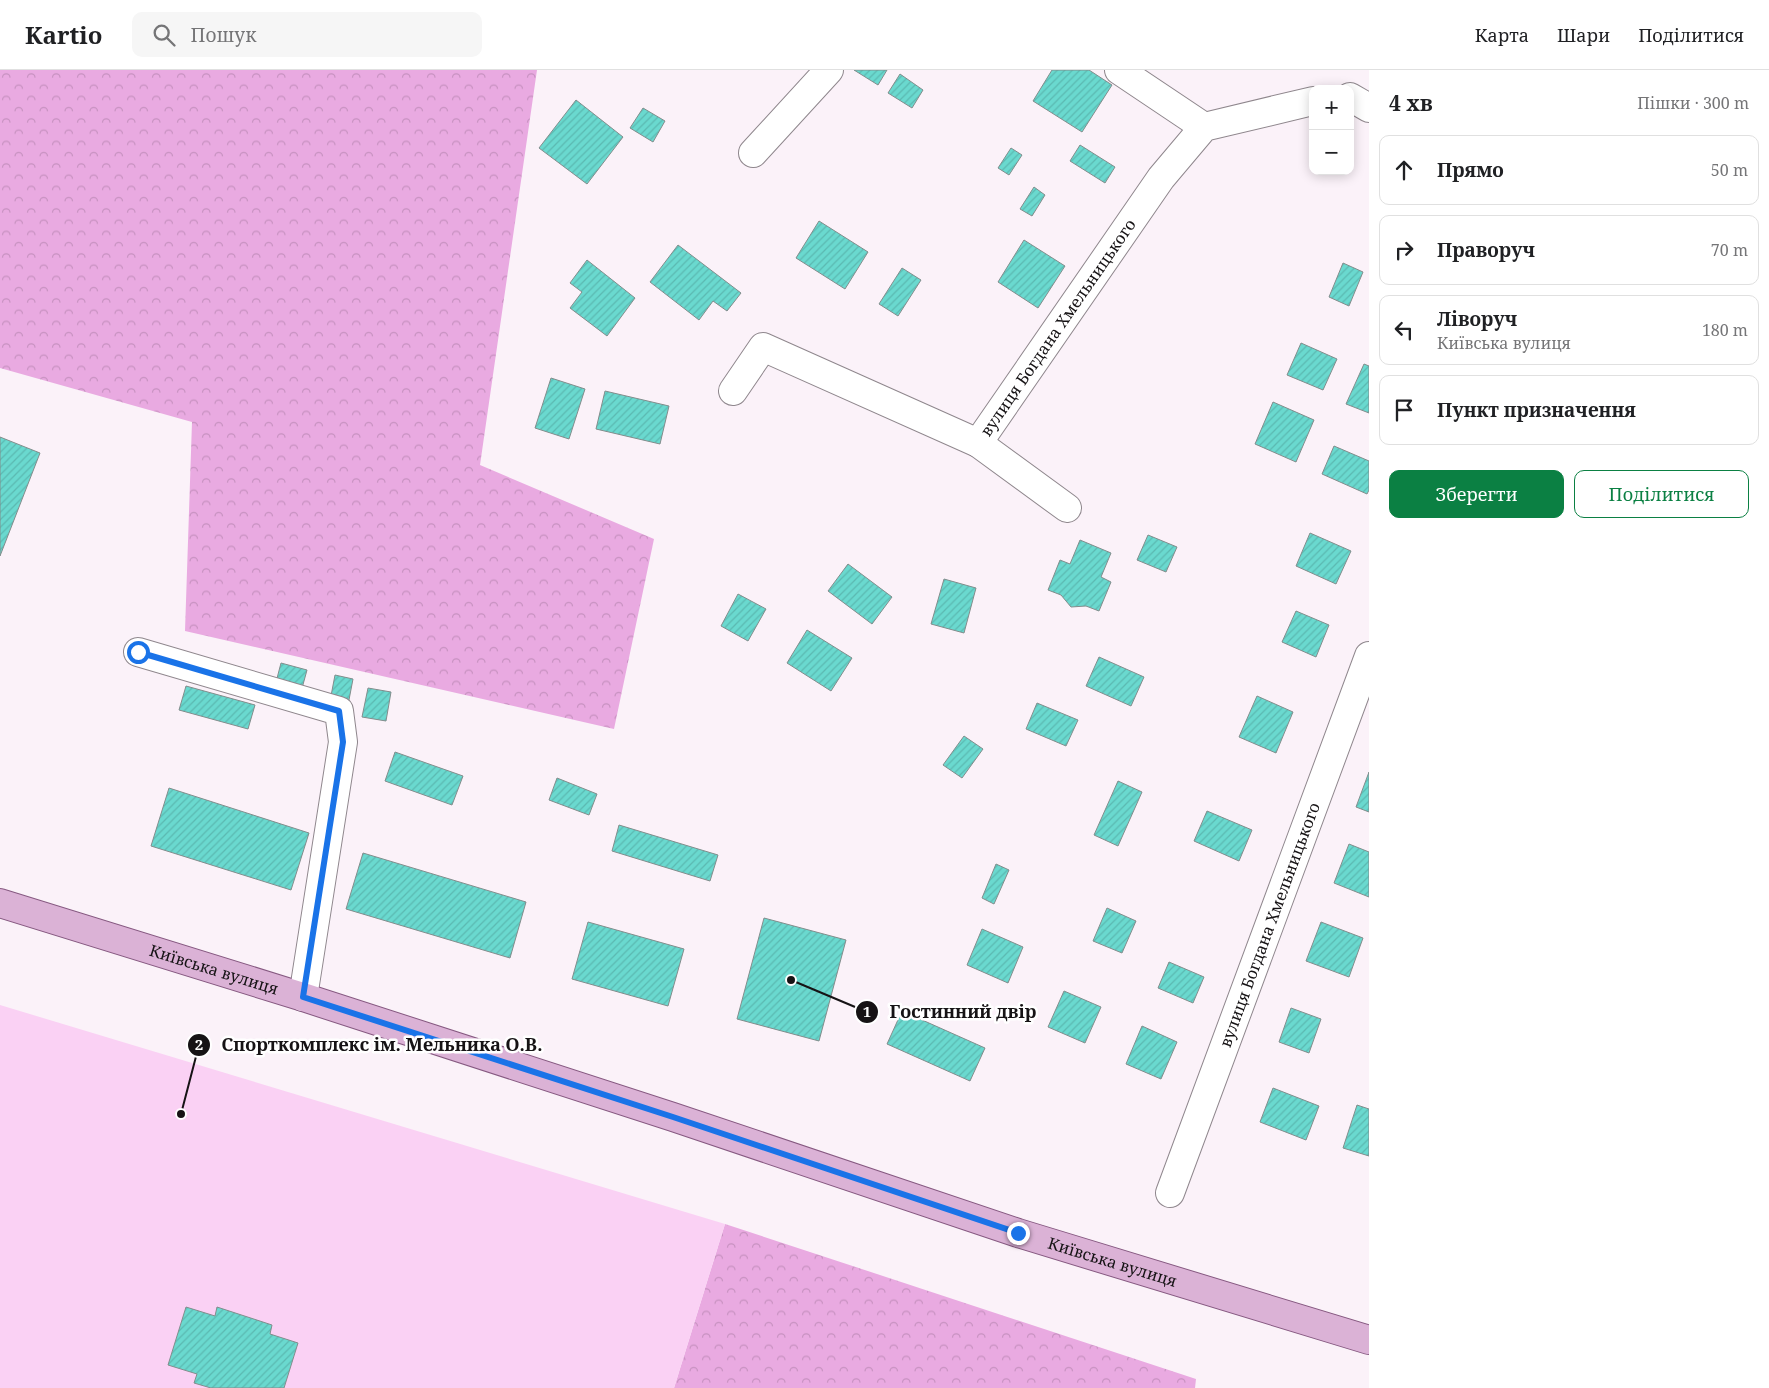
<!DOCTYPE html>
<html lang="uk">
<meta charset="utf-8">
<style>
:root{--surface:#fff;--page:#f6f6f6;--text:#202124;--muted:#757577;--line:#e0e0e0;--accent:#0b8043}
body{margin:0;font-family:"Noto Serif",serif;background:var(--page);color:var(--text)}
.controls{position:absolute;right:15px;top:15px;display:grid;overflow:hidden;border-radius:10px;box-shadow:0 2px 12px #0003}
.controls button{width:45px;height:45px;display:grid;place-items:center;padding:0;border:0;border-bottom:1px solid var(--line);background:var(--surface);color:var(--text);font:25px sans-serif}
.stop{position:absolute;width:15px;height:15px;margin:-11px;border:4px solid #1a73e8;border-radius:50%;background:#fff}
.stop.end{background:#1a73e8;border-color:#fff;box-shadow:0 1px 5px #0008}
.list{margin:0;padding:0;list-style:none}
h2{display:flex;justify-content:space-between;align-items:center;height:65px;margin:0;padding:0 20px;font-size:21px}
h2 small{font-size:16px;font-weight:400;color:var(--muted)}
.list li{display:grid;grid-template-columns:32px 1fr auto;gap:15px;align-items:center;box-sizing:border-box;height:70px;margin:0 10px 10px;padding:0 10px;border:1px solid var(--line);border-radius:10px}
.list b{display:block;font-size:19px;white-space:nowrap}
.list p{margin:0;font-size:16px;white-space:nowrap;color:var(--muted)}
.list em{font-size:16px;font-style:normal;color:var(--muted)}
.actions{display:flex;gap:10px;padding:15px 20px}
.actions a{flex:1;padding:11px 0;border:1px solid var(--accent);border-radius:10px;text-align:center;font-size:18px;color:var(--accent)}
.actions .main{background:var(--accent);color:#fff}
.icon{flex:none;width:28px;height:28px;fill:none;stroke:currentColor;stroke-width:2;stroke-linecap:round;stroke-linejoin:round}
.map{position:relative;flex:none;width:1369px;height:1318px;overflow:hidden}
header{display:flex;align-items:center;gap:30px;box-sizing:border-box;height:70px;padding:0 25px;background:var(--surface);border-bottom:1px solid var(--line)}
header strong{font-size:24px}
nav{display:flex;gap:28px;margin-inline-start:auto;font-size:18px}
.search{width:350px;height:45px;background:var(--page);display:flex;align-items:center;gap:12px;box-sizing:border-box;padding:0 18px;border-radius:10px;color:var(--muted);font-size:19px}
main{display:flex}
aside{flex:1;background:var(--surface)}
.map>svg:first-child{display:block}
.forest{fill:url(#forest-crowns)}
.park{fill:#fad1f4}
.building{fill:url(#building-hatch);stroke:#828d8c}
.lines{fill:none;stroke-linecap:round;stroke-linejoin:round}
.minor-casing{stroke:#8f878d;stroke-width:30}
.major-casing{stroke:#865981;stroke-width:30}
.minor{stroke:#fff;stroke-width:28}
.major{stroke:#dbb2d6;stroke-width:28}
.route{stroke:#1a73e8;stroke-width:6}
.labels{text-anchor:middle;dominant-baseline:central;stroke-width:5;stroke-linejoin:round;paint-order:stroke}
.street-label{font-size:16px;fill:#161315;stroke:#fff}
.leader{fill:none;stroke:#161315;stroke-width:2}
.callout-dot{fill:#161315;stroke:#fff;stroke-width:2}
.mark-label{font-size:15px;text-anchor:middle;font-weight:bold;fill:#fff}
.callout-label{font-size:18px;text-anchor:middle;font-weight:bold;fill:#161315;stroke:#fff;stroke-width:5;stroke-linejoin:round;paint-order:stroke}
</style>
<header>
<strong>Kartio</strong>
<div class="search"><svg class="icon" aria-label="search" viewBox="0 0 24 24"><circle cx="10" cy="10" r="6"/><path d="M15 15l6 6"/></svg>Пошук</div>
<nav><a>Карта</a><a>Шари</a><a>Поділитися</a></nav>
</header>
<main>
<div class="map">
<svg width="1369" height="1318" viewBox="0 0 1369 1318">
<defs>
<pattern id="forest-crowns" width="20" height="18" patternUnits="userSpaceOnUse" patternTransform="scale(1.25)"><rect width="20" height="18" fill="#e9aae1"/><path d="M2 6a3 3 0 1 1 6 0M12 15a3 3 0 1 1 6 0" fill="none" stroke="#c791c0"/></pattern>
<pattern id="building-hatch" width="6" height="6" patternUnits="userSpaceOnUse" patternTransform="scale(1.25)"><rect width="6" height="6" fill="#6ad9cf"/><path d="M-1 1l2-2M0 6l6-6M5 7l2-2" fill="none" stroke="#5bb9b1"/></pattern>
</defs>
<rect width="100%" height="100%" fill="#fbf2f9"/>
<g class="forest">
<polygon points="0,0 537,0 480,395 654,469 614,659 185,561 192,352 0,298"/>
<polygon points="725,1154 1196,1309 1195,1318 674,1318"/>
</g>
<polygon class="park" points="0,935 725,1154 674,1318 0,1318"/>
<g class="building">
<polygon points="854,0 887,0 878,15"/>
<polygon points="1052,0 1089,0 1112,15 1082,62 1033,31"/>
<polygon points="900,4 923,20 912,38 888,23"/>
<polygon points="576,30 623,67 587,114 539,78"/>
<polygon points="643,38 665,51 653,72 630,58"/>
<polygon points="1080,75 1115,97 1105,113 1070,91"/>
<polygon points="1011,78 1022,85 1009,105 998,98"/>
<polygon points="1034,117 1045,125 1032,146 1020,139"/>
<polygon points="819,151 868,182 845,219 796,188"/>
<polygon points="1024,170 1065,196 1038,238 998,212"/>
<polygon points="678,175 741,223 727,241 713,231 699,250 650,212"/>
<polygon points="587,190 635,228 607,266 570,238 582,222 570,213"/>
<polygon points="1343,193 1363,202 1349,236 1329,227"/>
<polygon points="902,198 921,210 898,246 879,234"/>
<polygon points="1301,273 1337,289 1323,320 1287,305"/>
<polygon points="1364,294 1369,296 1369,343 1346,334"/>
<polygon points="551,308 585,319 569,369 535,358"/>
<polygon points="605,321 669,336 660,374 596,359"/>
<polygon points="1273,332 1314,350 1296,392 1255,374"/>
<polygon points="0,367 40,383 0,486"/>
<polygon points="1334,376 1369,391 1369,420 1367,424 1322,404"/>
<polygon points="1310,463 1351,481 1336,514 1296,496"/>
<polygon points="1148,465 1177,477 1166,502 1137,490"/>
<polygon points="1080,470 1111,483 1101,507 1111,512 1099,541 1086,536 1071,537 1061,525 1048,520 1060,490 1070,494"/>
<polygon points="848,494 892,527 872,554 828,521"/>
<polygon points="944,509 976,518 964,563 931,554"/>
<polygon points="738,524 766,539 748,571 721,556"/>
<polygon points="1296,541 1329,555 1316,587 1282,572"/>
<polygon points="807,560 852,588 831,621 787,593"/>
<polygon points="1099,587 1144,607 1131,636 1086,616"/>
<polygon points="281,593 307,600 301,622 275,616"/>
<polygon points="335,605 353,609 348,635 330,631"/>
<polygon points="186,616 255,635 248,659 179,640"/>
<polygon points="368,618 391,622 386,651 362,647"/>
<polygon points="1257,626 1293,642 1276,683 1239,667"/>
<polygon points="1037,633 1078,650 1066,676 1026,659"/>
<polygon points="964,666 983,679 962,708 943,695"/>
<polygon points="395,682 463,706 452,735 385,711"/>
<polygon points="1369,702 1369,742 1356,737"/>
<polygon points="557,708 597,724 589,745 549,730"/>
<polygon points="1118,711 1142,722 1118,776 1094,765"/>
<polygon points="169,718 309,763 291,820 151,776"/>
<polygon points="1207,741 1252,760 1239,791 1194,771"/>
<polygon points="619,755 718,785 710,811 612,781"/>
<polygon points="1349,774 1369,782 1369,827 1334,813"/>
<polygon points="363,783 526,832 510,888 346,839"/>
<polygon points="996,794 1009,800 994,834 982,828"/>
<polygon points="1107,838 1136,851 1122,883 1093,871"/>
<polygon points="764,848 846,870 819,971 737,949"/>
<polygon points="588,852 684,879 668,936 572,909"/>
<polygon points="1321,852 1363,868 1349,907 1306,891"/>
<polygon points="982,859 1023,877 1008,913 967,895"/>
<polygon points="1169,892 1204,907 1193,933 1158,918"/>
<polygon points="1064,921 1101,937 1085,973 1048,957"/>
<polygon points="1291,938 1321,949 1309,983 1279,972"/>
<polygon points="902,941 985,978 970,1011 887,974"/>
<polygon points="1142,956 1177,972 1161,1009 1126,994"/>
<polygon points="1273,1018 1319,1036 1306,1070 1260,1052"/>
<polygon points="1357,1035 1369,1039 1369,1086 1343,1078"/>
<polygon points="186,1237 215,1246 217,1237 272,1255 270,1264 298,1273 284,1318 211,1318 194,1313 197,1304 168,1295"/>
</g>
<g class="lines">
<g class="minor-casing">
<g id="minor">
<polyline points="1119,0 1204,57"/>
<polyline points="1350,27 1369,38"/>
<polyline points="753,83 829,0"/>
<path id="s1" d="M733,321L763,277L978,373L1161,108L1204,57L1313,31"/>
<polyline points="978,373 1067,438"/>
<polyline points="138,582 339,641 343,672 303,927"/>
<path id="s2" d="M1170,1123L1369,586"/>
</g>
</g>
<g class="major-casing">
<g id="major">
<path id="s3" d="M0,833L303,927L673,1047L1018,1163L1369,1270"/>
</g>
</g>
<use href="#minor" class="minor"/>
<use href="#major" class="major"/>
</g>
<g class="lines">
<polyline class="route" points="138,582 339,641 343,672 303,927 673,1047 1018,1163"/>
</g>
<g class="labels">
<g class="street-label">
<text stroke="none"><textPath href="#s1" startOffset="429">вулиця Богдана Хмельницького</textPath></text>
<text stroke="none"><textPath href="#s2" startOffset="286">вулиця Богдана Хмельницького</textPath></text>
<text stroke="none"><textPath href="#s3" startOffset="224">Київська вулиця</textPath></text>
<text stroke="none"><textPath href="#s3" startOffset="1169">Київська вулиця</textPath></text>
</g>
</g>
<path class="leader" d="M791 910L867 942M181 1044L199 975"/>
<g class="callout-dot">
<circle cx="791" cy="910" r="5"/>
<circle cx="181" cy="1044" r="5"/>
<circle cx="867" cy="942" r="12"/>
<circle cx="199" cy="975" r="12"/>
</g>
<g class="mark-label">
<text x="867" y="947">1</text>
<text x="199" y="980">2</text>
</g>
<g class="callout-label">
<text x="963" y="948">Гостинний двір</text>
<text x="382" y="981">Спорткомплекс ім. Мельника О.В.</text>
</g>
</svg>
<div class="controls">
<button>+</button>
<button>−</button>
</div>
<div class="stop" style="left:138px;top:582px"></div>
<div class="stop end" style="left:1018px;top:1163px"></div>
</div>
<aside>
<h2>4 хв<small>Пішки · 300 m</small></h2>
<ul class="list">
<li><svg class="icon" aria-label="ahead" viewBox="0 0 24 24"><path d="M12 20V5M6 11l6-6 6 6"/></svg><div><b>Прямо</b></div><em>50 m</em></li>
<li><svg class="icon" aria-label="right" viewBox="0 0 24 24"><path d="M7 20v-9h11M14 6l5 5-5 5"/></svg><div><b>Праворуч</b></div><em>70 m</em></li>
<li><svg class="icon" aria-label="left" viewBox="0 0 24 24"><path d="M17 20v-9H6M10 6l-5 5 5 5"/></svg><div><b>Ліворуч</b><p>Київська вулиця</p></div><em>180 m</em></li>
<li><svg class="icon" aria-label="arrive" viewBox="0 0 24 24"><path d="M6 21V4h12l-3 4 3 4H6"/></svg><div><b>Пункт призначення</b></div></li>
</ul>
<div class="actions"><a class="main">Зберегти</a><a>Поділитися</a></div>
</aside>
</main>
